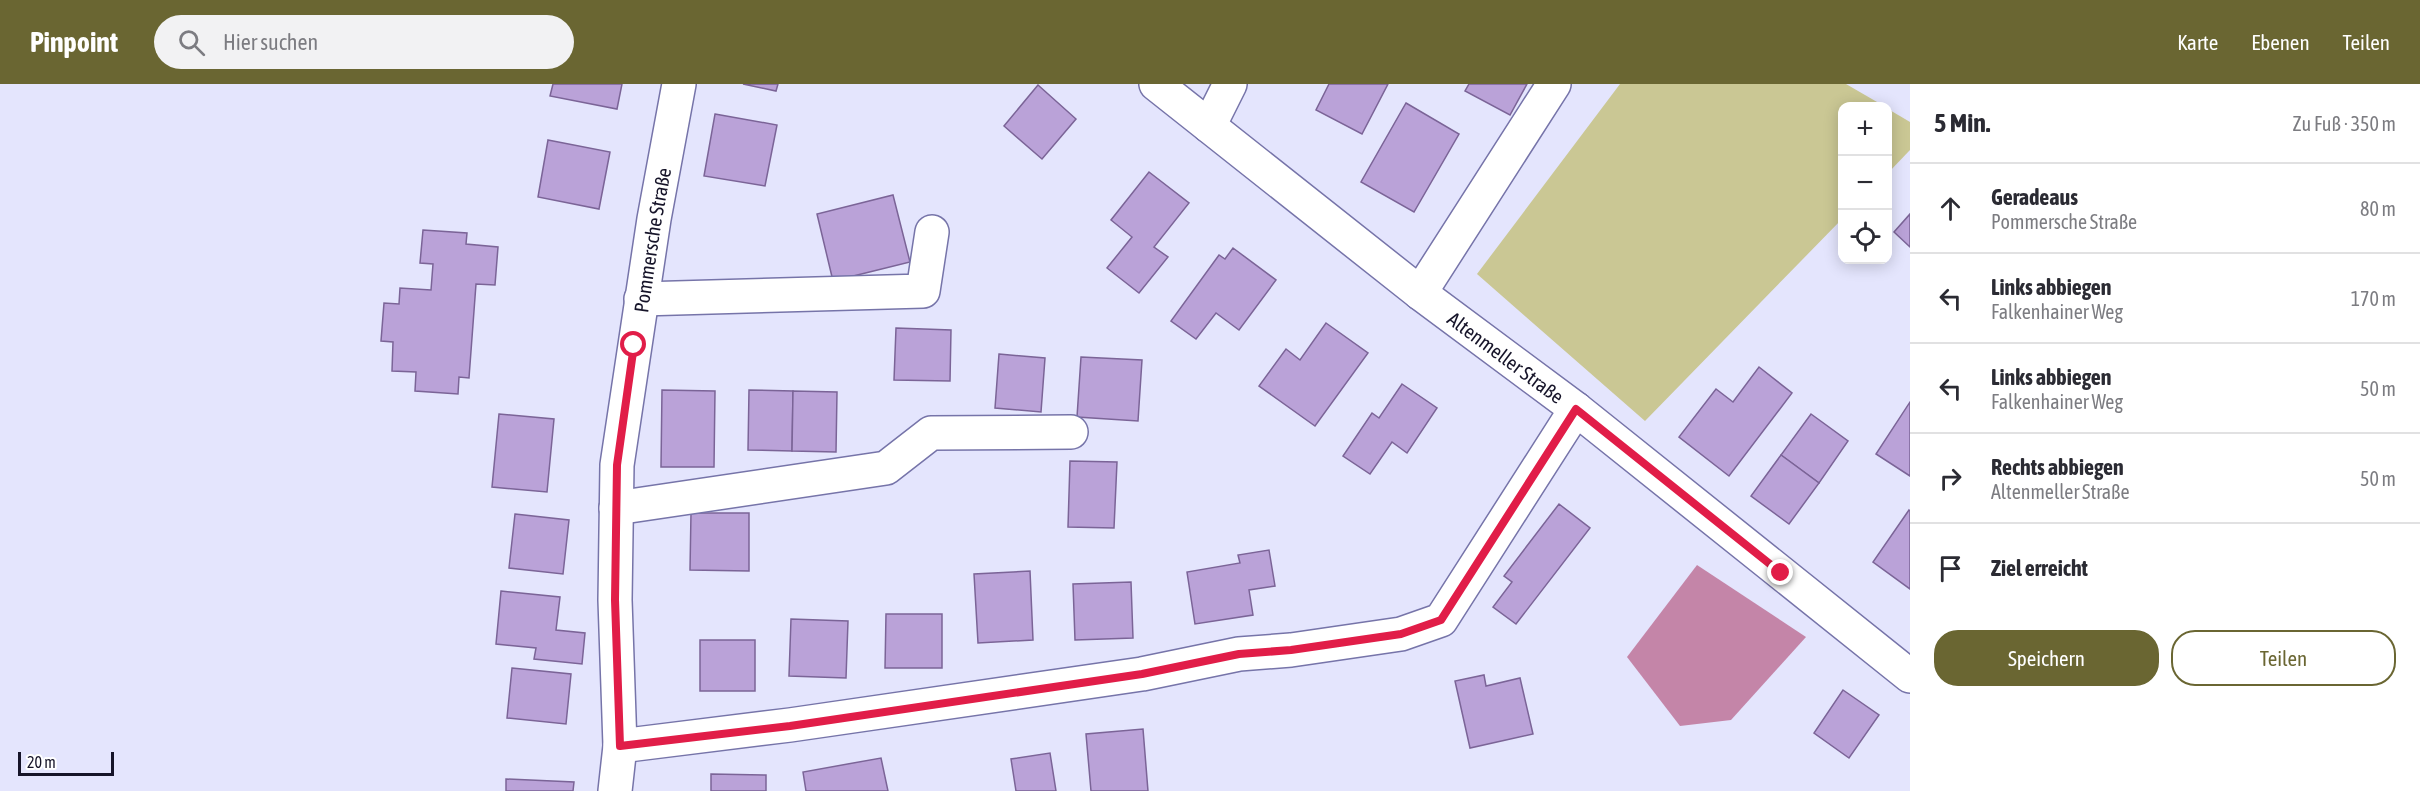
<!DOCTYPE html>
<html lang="de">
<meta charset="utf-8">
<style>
:root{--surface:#fff;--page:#f2f2f3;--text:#2b2b33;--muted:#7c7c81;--line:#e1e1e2;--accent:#6a6632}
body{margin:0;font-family:"Asap Condensed",sans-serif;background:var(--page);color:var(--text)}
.controls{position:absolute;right:18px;top:18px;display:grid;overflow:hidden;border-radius:12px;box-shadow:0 3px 15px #0003}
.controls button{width:54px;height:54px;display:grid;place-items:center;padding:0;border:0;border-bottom:2px solid var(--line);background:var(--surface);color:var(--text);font:30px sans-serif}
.scale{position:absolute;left:18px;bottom:15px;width:96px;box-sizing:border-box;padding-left:6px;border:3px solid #161429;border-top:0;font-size:16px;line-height:21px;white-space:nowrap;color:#161429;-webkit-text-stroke:4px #fff;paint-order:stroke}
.stop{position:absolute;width:18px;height:18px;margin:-14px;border:4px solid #e11d48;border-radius:50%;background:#fff}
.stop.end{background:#e11d48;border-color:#fff;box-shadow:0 2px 6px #0008}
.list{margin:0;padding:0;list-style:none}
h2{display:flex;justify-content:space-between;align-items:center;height:78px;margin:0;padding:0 24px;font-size:26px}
h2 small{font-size:20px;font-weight:400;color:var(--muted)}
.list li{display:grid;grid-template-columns:39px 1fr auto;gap:18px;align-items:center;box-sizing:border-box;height:90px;padding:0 24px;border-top:2px solid var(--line)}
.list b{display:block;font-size:22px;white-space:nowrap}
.list p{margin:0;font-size:20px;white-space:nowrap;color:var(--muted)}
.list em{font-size:20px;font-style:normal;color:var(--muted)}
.actions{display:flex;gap:12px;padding:18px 24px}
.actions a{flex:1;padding:14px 0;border:2px solid var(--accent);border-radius:24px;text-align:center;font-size:21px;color:var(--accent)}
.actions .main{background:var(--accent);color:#fff}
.icon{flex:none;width:33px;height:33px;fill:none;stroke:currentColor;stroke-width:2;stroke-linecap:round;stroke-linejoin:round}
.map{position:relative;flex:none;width:1910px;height:707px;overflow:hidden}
header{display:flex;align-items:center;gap:36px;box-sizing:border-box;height:84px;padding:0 30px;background:var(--accent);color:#fff}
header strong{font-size:28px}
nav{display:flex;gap:33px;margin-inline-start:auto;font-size:21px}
.search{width:420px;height:54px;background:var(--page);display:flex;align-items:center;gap:15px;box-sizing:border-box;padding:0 21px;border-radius:33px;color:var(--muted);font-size:22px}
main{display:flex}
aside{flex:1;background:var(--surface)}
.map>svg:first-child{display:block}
.green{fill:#cac794}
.water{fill:#c485a8}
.building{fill:#baa2d8;stroke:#7b6497;stroke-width:1.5}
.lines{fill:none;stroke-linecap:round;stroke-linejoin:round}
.minor-casing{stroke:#7674a9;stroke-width:36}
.minor{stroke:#fff;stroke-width:33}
.route{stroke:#e11d48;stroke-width:8}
.labels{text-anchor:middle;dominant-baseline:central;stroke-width:4.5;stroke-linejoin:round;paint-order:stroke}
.street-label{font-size:20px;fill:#161429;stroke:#fff}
</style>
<header>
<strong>Pinpoint</strong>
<div class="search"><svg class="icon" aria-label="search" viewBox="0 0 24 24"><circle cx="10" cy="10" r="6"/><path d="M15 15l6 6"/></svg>Hier suchen</div>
<nav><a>Karte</a><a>Ebenen</a><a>Teilen</a></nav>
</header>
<main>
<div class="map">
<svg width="1910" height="707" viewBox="0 0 1910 707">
<rect width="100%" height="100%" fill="#e4e5fd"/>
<g class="green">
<polygon points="1620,0 1846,0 1884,22 1842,22 1842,135 1645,337 1477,190"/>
<polygon points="1888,25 1910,38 1910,66 1888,89"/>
</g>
<polygon class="water" points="1697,481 1806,553 1731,636 1680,642 1627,573"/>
<g class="building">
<polygon points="553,0 622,0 617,25 550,12"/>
<polygon points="743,0 778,0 776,7"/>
<polygon points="1329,0 1388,0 1362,50 1316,26"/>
<polygon points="1469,0 1527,0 1510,31 1465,7"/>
<polygon points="1038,1 1076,35 1042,75 1004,42"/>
<polygon points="1406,19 1459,50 1414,128 1361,98"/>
<polygon points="715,30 777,41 765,102 704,92"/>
<polygon points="548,56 610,68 599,125 538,113"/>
<polygon points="1149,88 1189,119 1154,163 1168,173 1139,209 1107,184 1132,153 1111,136"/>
<polygon points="893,111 910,178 833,197 817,130"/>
<polygon points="1910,130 1910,163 1894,148"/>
<polygon points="423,146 467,149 466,160 498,163 495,201 476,200 469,294 459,293 458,310 415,307 416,288 392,287 393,258 381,257 384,219 399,220 400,204 431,206 433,180 420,179"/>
<polygon points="1233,164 1276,196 1239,246 1216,229 1196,255 1171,237 1219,171 1225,175"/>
<polygon points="1326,239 1368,269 1315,342 1259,302 1286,265 1300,276"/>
<polygon points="896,244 951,246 950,297 894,296"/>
<polygon points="999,270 1045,274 1041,328 995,324"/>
<polygon points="1081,273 1142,276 1138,337 1077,333"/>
<polygon points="1759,283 1792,309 1729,392 1679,353 1716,305 1733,318"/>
<polygon points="1402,300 1437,324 1407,369 1392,358 1370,390 1343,372 1372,329 1379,334"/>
<polygon points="662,306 715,307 714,383 661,383"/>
<polygon points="749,306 793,307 792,367 748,366"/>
<polygon points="793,307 837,308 836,368 792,367"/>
<polygon points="1910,318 1910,392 1876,370"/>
<polygon points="499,330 554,335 547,408 492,403"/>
<polygon points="1811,330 1848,357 1819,399 1781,371"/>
<polygon points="1781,371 1819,399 1789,440 1751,412"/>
<polygon points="1070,377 1117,378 1114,444 1068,443"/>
<polygon points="1559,420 1590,444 1516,540 1493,523 1512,498 1504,492"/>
<polygon points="1909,426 1910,427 1910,505 1873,478"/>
<polygon points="691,429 749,429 749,487 690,486"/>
<polygon points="515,430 569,436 563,490 509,484"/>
<polygon points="1269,466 1275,502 1249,506 1253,531 1195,540 1187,488 1240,479 1238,471"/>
<polygon points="1030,487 1033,556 978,559 974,490"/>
<polygon points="1131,498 1133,554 1075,556 1073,500"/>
<polygon points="501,507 560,513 556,546 585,549 582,580 534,575 536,564 496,560"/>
<polygon points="886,530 942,530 942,584 885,584"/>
<polygon points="791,535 848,537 846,594 789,592"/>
<rect x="700" y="556" width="55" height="51"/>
<polygon points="512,584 571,590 566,640 507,634"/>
<polygon points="1484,591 1486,602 1520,594 1533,650 1470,664 1455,597"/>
<polygon points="1843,606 1879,631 1849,674 1814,649"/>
<polygon points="1143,645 1148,707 1091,707 1086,650"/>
<polygon points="1050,669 1056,707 1016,707 1011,675"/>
<polygon points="881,674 888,707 806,707 803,688"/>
<polygon points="711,690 766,691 766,707 711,707"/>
<polygon points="506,695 574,698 573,707 506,707"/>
</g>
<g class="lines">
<g class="minor-casing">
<g id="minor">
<path id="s1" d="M1156,0L1420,209L1576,325L1910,592"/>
<polyline points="1209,42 1230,0"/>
<polyline points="1420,209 1554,0"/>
<polyline points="641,215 923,207 932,148"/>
<polyline points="616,424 886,384 931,349 1071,348"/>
<polyline points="620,662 790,641 1142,590 1239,570 1291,566 1401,550 1441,536 1576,325"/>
<path id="s2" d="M615,707L620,662L615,516L617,381L654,135L679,0"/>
</g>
</g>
<use href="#minor" class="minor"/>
</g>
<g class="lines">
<polyline class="route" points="634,261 617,381 615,516 620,662 790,642 1142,590 1239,570 1291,566 1401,550 1441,536 1576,325 1781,489"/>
</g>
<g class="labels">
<g class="street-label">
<text stroke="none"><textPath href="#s2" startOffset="554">Pommersche Straße</textPath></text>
<text stroke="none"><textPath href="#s1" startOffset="444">Altenmeller Straße</textPath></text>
</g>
</g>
</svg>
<div class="controls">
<button>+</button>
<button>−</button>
<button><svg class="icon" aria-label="locate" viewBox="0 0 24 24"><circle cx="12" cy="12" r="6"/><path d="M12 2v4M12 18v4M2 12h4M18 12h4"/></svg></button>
</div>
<div class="scale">20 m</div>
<div class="stop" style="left:634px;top:261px"></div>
<div class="stop end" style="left:1781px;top:489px"></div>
</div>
<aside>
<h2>5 Min.<small>Zu Fuß · 350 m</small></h2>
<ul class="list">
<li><svg class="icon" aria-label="ahead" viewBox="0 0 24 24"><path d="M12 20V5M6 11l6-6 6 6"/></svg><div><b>Geradeaus</b><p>Pommersche Straße</p></div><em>80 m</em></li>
<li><svg class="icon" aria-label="left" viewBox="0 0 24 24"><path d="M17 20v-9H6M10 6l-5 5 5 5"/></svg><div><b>Links abbiegen</b><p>Falkenhainer Weg</p></div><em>170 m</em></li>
<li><svg class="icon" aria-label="left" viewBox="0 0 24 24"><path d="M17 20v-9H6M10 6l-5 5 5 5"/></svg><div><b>Links abbiegen</b><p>Falkenhainer Weg</p></div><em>50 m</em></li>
<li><svg class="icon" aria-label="right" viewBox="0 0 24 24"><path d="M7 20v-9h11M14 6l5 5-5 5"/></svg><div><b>Rechts abbiegen</b><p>Altenmeller Straße</p></div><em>50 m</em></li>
<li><svg class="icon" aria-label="arrive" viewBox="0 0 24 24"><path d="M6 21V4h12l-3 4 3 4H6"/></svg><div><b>Ziel erreicht</b></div></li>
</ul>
<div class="actions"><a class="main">Speichern</a><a>Teilen</a></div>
</aside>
</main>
